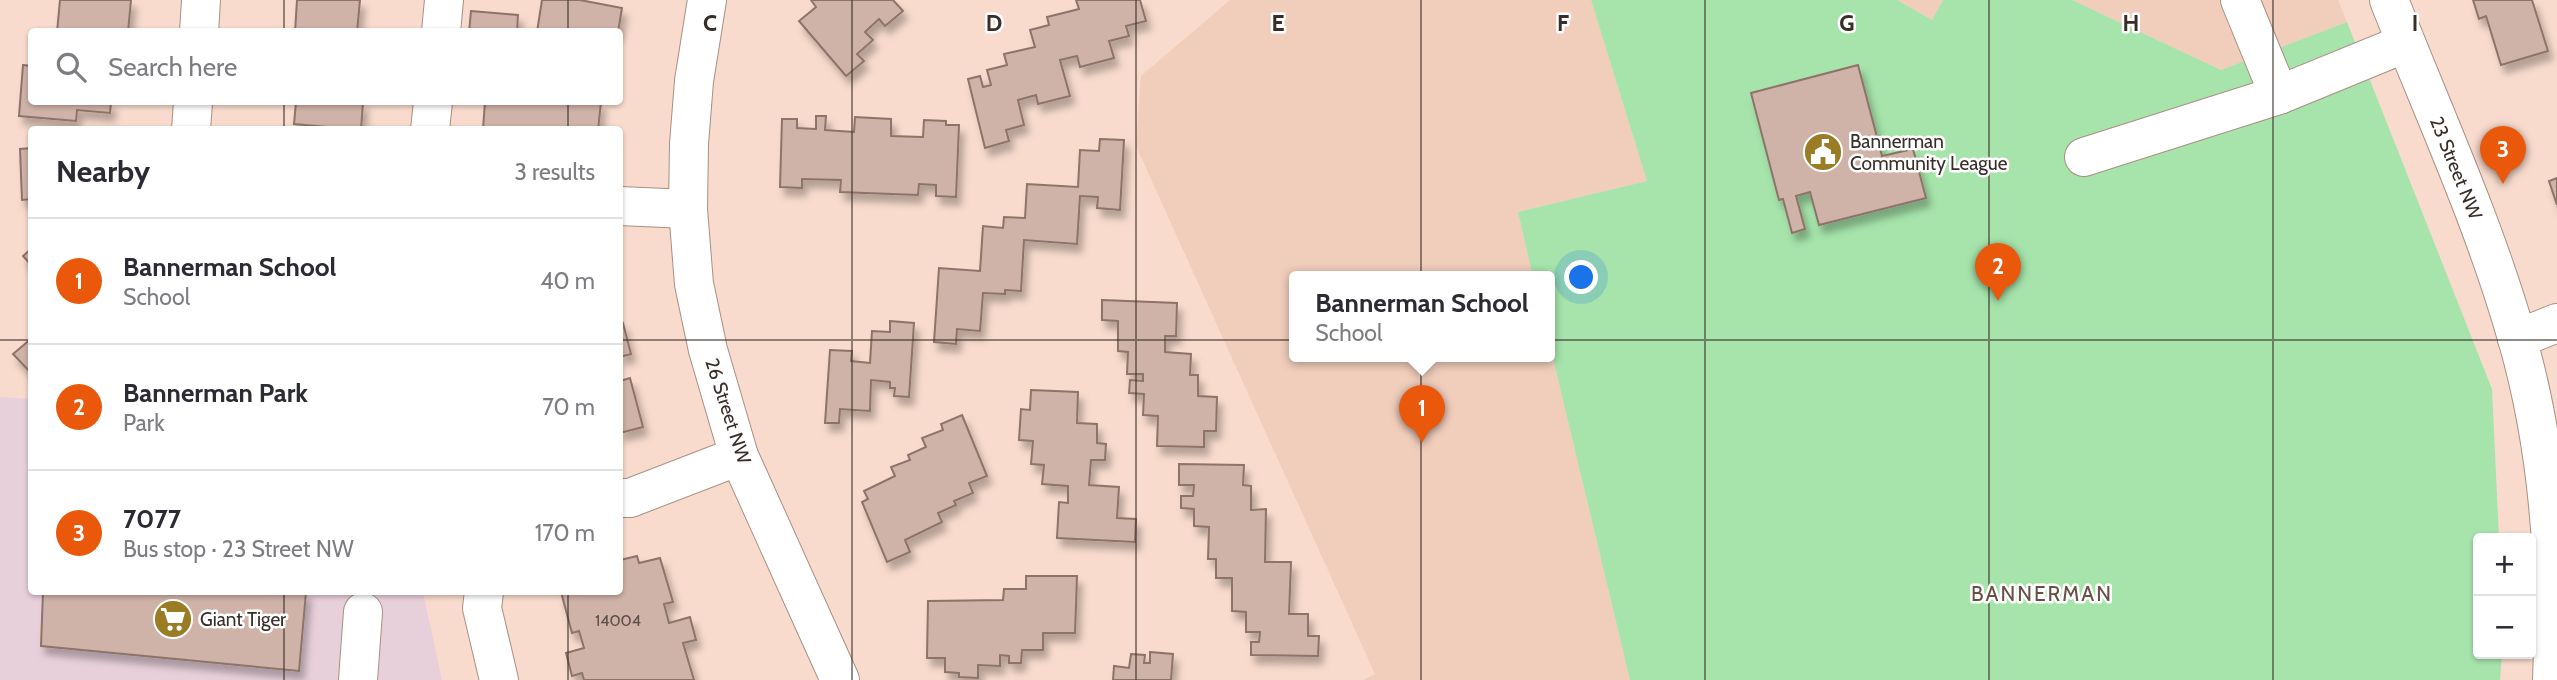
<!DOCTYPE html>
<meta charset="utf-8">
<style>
:root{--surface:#fff;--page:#f2f2f3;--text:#2b2b33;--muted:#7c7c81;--line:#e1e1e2;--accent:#ea580c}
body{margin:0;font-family:Cabin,sans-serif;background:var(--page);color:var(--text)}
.controls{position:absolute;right:21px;bottom:21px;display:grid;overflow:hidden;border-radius:7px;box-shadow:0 2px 5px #0004}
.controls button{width:63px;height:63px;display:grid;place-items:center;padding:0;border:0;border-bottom:2px solid var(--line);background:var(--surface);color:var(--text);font:35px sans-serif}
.you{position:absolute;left:1582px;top:278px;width:24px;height:24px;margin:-18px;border:5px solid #fff;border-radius:50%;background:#1a73e8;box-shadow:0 0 0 10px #1a73e833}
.badge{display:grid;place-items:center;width:46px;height:46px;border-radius:50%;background:var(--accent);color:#fff;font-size:23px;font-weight:700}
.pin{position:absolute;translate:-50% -58px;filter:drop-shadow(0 2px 4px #0008)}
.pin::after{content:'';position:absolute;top:37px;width:24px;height:21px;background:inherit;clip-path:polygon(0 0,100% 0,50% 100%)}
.popup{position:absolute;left:1289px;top:271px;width:266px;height:91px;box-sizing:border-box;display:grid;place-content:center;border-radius:7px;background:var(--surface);filter:drop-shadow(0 2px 5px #0005);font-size:23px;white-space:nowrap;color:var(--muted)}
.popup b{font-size:26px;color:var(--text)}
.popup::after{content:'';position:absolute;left:50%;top:100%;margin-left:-14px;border:14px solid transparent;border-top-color:var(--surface)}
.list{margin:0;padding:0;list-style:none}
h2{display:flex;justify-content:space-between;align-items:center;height:91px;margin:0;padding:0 28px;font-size:30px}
h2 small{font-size:23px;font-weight:400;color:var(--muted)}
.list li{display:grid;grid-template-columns:46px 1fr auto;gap:21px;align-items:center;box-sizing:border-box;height:126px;padding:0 28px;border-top:2px solid var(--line)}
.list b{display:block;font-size:26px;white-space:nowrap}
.list p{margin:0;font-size:23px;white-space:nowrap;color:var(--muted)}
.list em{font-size:23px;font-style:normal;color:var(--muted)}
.icon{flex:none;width:38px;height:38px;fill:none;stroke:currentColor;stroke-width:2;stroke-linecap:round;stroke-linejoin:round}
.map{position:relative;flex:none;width:2557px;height:680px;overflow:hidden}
.search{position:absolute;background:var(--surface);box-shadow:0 2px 5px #0004;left:28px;top:28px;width:595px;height:77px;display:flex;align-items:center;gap:18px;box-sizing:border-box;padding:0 24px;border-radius:7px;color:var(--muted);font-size:26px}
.panel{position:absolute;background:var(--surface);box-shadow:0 2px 5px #0004;left:28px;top:126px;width:595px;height:469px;border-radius:7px}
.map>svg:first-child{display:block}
.commercial{fill:#e8d0db}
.built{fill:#f1cdbb}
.green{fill:#a6e4ab}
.building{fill:#cfb2a8;stroke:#8e7369;stroke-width:2;filter:url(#shadow)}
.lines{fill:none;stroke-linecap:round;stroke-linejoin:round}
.minor-casing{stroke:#aa8f83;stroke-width:40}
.minor{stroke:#fff;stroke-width:38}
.grid{fill:none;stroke:#382d28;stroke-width:2;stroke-opacity:0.55}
.labels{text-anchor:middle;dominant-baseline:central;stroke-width:5;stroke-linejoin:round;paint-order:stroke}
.number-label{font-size:16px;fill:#5e4e48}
.poi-label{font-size:19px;fill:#382d28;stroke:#fff;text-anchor:start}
.street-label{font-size:19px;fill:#382d28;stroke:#fff}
.neighbourhood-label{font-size:21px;letter-spacing:2px;fill:#674f43;stroke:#fff}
.grid-label{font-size:23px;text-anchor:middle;font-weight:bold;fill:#382d28;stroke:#fff;stroke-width:5;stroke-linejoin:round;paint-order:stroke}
</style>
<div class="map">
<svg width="2557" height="680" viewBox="0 0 2557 680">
<defs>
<filter id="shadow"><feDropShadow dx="4.5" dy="8" stdDeviation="3.5" flood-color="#0004"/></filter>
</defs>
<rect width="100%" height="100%" fill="#f8dbcd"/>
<polygon class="commercial" points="0,397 31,399 32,592 423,592 442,680 0,680"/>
<g class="built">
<polygon points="1230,0 1591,0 1647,181 1518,212 1533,277 1294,277 1294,357 1550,357 1550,346 1630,680 1363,680 1375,674 1136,146 1141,76"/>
<polygon points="1897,0 1943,0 1932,20"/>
<polygon points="2072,0 2338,0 2347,22 2221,70"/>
</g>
<polygon class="green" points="1591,0 1897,0 1932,20 1943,0 2072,0 2221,70 2347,22 2492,389 2499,538 2478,538 2478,654 2502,654 2500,680 1630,680 1550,346 1550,277 1533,277 1518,212 1647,181"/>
<g class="building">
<polygon points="60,0 131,0 128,32 57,32"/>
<polygon points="297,0 360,0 357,32 295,32"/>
<polygon points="542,0 580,0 622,8 618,32 537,32"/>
<polygon points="811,0 893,0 903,11 885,26 879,19 865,32 873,40 857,54 864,61 846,76 799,21 816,7"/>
<polygon points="1076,0 1140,0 1146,21 1126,26 1129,36 1109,41 1114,58 1080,67 1077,56 1060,60 1070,96 1038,104 1036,95 1018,100 1024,125 1006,130 1009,141 985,148 968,79 980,76 983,87 991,85 987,70 1007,65 1004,54 1035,47 1030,30 1049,25 1047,17 1079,9"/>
<polygon points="2473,0 2532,0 2548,51 2501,65 2486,16 2479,19"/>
<polygon points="471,11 518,15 517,32 469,32"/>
<polygon points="23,65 32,66 32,102 111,102 110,113 77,110 76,121 19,116"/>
<polygon points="1858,65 1882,156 1913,149 1926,198 1819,225 1810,192 1796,196 1805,229 1792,233 1783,199 1779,200 1751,93"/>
<polygon points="296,102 363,102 361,130 294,124"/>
<polygon points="485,102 601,102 598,130 483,129"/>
<polygon points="816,116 826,116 825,130 854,132 855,117 891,119 891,136 923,137 924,120 946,121 946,125 959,125 956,197 936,196 936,185 919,184 918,195 840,192 841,180 802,179 802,188 780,187 782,119 797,119 797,128 816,129"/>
<polygon points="1100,139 1124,140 1120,210 1097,208 1098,197 1080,196 1077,244 1024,240 1021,291 1005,290 1005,294 983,293 980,331 957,329 956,344 934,342 939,268 980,271 983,226 1003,228 1004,217 1025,218 1027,184 1078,187 1080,150 1099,151"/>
<polygon points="32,148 32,199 22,200 20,149"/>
<polygon points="2557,178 2557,205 2549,181"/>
<polygon points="32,248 32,266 23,256"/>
<polygon points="1102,300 1177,303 1176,336 1165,336 1165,352 1191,354 1190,375 1198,375 1198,396 1217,397 1216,431 1204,431 1204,447 1157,446 1158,416 1143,415 1144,394 1129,393 1130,380 1143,381 1143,374 1127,374 1128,352 1118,351 1118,321 1102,320"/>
<polygon points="620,320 621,324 623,323 631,354 620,357"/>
<polygon points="890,321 914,323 909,397 894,396 895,388 890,388 890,382 871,380 870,411 840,409 839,423 825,423 830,350 852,351 851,361 870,363 872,331 890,332"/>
<polygon points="32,338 32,374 13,354"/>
<polygon points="630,378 643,427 620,433 620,381"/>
<polygon points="1031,390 1078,392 1077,423 1097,424 1097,443 1106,444 1105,460 1091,460 1089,485 1119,487 1117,518 1136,519 1135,542 1057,538 1059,502 1068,503 1068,486 1042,484 1044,465 1031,464 1033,441 1019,440 1021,409 1030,410"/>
<polygon points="962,415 987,476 969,483 973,493 954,501 956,505 938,513 942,522 905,540 910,552 887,562 862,502 868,499 864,491 895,476 891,467 910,460 908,455 926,447 922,438 943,430 941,424"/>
<polygon points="1179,464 1244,465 1243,485 1251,486 1251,510 1266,509 1265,562 1291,562 1289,614 1308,614 1308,636 1319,636 1318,656 1251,655 1251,642 1259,642 1260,632 1246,632 1246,612 1232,611 1232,578 1216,578 1216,559 1208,559 1209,527 1194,526 1194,509 1181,508 1181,496 1193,496 1194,485 1179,485"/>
<polygon points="637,556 639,563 660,558 673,602 664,604 669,623 690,617 696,640 683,643 694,680 584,680 582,673 572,676 566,653 584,648 579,631 572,633 561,592 620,592 620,560"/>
<polygon points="1026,576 1077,576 1075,633 1043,633 1043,650 1022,650 1021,663 1009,663 1009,656 1000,655 1000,666 978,665 978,678 959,677 959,673 945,672 945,658 927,658 928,601 1003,600 1004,589 1026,589"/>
<polygon points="43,592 306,592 299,671 41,646"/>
<polygon points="1150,652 1173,654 1171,680 1113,680 1114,666 1129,668 1131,654 1145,655 1144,663 1150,663"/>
</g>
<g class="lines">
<g class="minor-casing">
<g id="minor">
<polyline points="707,0 694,81 689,144 688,209 694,284 708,350 739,456 840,680"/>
<polyline points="2240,0 2279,95"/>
<path d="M2389,0C2433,112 2484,222 2517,338C2549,449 2557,565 2552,680"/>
<polyline points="199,32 201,0"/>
<polyline points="441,32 444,0"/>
<polyline points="191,130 193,102"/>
<polyline points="430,130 433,102"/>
<polyline points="2084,157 2279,95 2406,43"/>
<polyline points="620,206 688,209"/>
<polyline points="2517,339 2557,323"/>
<polyline points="620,498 630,498 739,456"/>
<polyline points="484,592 482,608 499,680"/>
<polyline points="358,680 363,612"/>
</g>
</g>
<use href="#minor" class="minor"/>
</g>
<path class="grid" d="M284,0V32M568,0V32M852,0V680M1136,0V680M1421,0V680M1705,0V680M1989,0V680M2273,0V680M284,102V130M568,102V130M0,340H32M620,340H2557M284,592V680M568,592V680"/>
<defs>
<g id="civic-disc" transform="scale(2.0125)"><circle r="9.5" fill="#9a7c25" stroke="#fff"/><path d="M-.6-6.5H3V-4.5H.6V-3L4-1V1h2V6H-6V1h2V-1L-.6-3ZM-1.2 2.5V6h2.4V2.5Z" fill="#fff"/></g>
<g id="supermarket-disc" transform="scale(2.0125)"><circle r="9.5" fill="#9a7c25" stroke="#fff"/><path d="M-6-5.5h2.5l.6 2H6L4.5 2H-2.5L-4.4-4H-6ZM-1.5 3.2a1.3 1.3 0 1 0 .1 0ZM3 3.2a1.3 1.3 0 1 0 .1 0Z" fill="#fff"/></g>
</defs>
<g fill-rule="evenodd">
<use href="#civic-disc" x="1823" y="152"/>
<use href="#supermarket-disc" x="173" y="619"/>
</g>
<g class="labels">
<g class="number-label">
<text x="618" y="620">14004</text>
</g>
<g class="poi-label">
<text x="1850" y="141">Bannerman<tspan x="1850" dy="22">Community League</tspan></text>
<text x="200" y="619">Giant Tiger</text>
</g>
<g class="street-label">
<text transform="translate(2456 168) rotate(68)">23 Street NW</text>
<text transform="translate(728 411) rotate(72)">26 Street NW</text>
</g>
<g class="neighbourhood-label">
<text x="2042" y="593">BANNERMAN</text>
</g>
</g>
<g class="grid-label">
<text x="710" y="31">C</text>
<text x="994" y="31">D</text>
<text x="1278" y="31">E</text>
<text x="1563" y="31">F</text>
<text x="1847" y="31">G</text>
<text x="2131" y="31">H</text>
<text x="2415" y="31">I</text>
</g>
</svg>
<div class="controls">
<button>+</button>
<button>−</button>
</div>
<div class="you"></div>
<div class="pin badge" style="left:1422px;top:443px">1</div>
<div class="popup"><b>Bannerman School</b>School</div>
<div class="pin badge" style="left:1998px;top:301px">2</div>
<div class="pin badge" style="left:2503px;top:184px">3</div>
<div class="search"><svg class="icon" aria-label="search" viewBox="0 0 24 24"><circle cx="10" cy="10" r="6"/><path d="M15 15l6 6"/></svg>Search here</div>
<section class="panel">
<h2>Nearby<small>3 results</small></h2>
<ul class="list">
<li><span class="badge">1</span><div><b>Bannerman School</b><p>School</p></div><em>40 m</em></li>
<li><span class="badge">2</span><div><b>Bannerman Park</b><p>Park</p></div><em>70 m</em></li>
<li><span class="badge">3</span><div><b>7077</b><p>Bus stop · 23 Street NW</p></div><em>170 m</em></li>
</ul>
</section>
</div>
